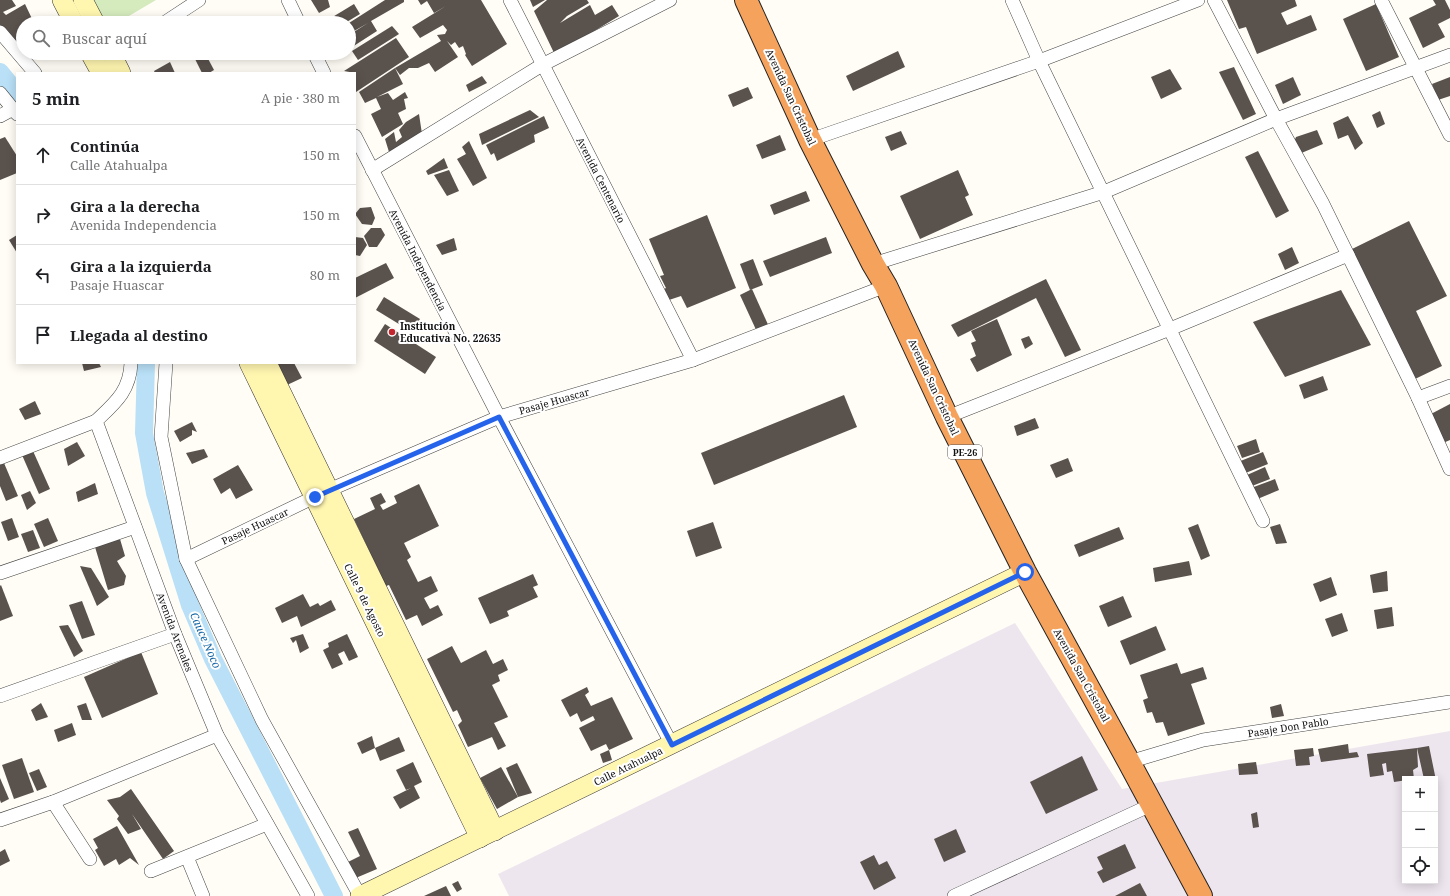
<!DOCTYPE html>
<html lang="es">
<meta charset="utf-8">
<style>
:root{--surface:#fff;--page:#f6f6f6;--text:#202124;--muted:#757577;--line:#e0e0e0}
body{margin:0;font-family:"Noto Serif",serif;background:var(--page);color:var(--text)}
.controls{position:absolute;right:12px;bottom:12px;display:grid;overflow:hidden;border-radius:0px;box-shadow:0 2px 10px #0003}
.controls button{width:36px;height:36px;display:grid;place-items:center;padding:0;border:0;border-bottom:1px solid var(--line);background:var(--surface);color:var(--text);font:20px sans-serif}
.stop{position:absolute;width:12px;height:12px;margin:-9px;border:3px solid #2563eb;border-radius:50%;background:#fff}
.stop.end{background:#2563eb;border-color:#fff;box-shadow:0 1px 4px #0008}
.list{margin:0;padding:0;list-style:none}
h2{display:flex;justify-content:space-between;align-items:center;height:52px;margin:0;padding:0 16px;font-size:17px}
h2 small{font-size:13px;font-weight:400;color:var(--muted)}
.list li{display:grid;grid-template-columns:26px 1fr auto;gap:12px;align-items:center;box-sizing:border-box;height:60px;padding:0 16px;border-top:1px solid var(--line)}
.list b{display:block;font-size:15px;white-space:nowrap}
.list p{margin:0;font-size:13px;white-space:nowrap;color:var(--muted)}
.list em{font-size:13px;font-style:normal;color:var(--muted)}
.icon{flex:none;width:22px;height:22px;fill:none;stroke:currentColor;stroke-width:2;stroke-linecap:round;stroke-linejoin:round}
.map{position:relative;flex:none;width:1450px;height:896px;overflow:hidden}
.search{position:absolute;background:var(--surface);box-shadow:0 2px 10px #0003;left:16px;top:16px;width:340px;height:44px;display:flex;align-items:center;gap:10px;box-sizing:border-box;padding:0 14px;border-radius:22px;color:var(--muted);font-size:15px}
.panel{position:absolute;background:var(--surface);box-shadow:0 2px 10px #0003;left:16px;top:72px;width:340px;height:292px;border-radius:0px}
.map>svg:first-child{display:block}
.industrial{fill:#eee6ef;fill-rule:evenodd}
.green{fill:#d5ebbd}
.lines{fill:none;stroke-linecap:round;stroke-linejoin:round}
.canal{stroke:#b9e0f7;stroke-width:18}
.building{fill:#5a524d}
.street-casing{stroke:#444;stroke-width:14}
.secondary-casing{stroke:#333;stroke-width:20}
.highway-casing{stroke:#222;stroke-width:24}
.street{stroke:#fff;stroke-width:13}
.secondary{stroke:#fff6b0;stroke-width:19}
.highway{stroke:#f5a25d;stroke-width:22}
.route{stroke:#2563eb;stroke-width:5}
.poi-dot{fill:#c4262e;stroke:#fff;stroke-width:1.5}
.labels{text-anchor:middle;dominant-baseline:central;stroke-width:4;stroke-linejoin:round;paint-order:stroke}
.shield{fill:#fff;stroke:#585858;stroke-width:1}
.shield-label{font-size:9px;font-weight:bold;fill:#111}
.street-label{font-size:10px;fill:#111;stroke:#fff}
.poi-label{font-size:10px;font-weight:bold;fill:#111;stroke:#fff;text-anchor:start}
.water-label{font-size:11px;font-style:italic;fill:#1768a6;stroke:#fff}
</style>
<div class="map">
<svg width="1450" height="896" viewBox="0 0 1450 896">
<rect width="100%" height="100%" fill="#fffdf5"/>
<path class="industrial" d="M1015,623L1122,789L1450,731V896H509L498,874ZM1405,779H1435V881H1405Z"/>
<polygon class="green" points="90,0 156,0 117,23 101,23"/>
<g class="lines">
<g class="canal">
<polyline points="0,72 17,93"/>
<polyline points="146,363 144,433 155,493 190,605 213,659 334,896"/>
</g>
</g>
<g class="building">
<polygon points="0,0 12,0 16,6 3,12 6,15 25,4 34,23 23,23 23,45 22,43 18,46 0,28"/>
<polygon points="311,0 328,0 330,7 319,13"/>
<polygon points="385,0 404,0 404,2 371,21 377,31 349,49 349,35 368,23 349,34 349,23"/>
<polygon points="418,0 481,0 507,44 472,66 465,55 466,54 463,46 459,48 455,42 451,45 447,41 458,57 435,72 429,63 418,68 409,68 400,75 395,68 403,84 377,97 388,93 393,100 405,92 408,98 404,99 406,109 398,113 403,124 382,137 371,114 381,109 376,98 365,103 359,92 395,68 441,41 437,35 445,34 447,30 443,25 420,38 412,27 446,6 434,13 427,1 421,5"/>
<polygon points="530,0 545,0 533,7"/>
<polygon points="547,0 587,0 589,3 567,16 560,23 590,5 595,15 612,5 619,16 555,55 534,11"/>
<polygon points="1227,0 1295,0 1297,6 1281,13 1287,25 1311,15 1317,30 1257,54 1246,27 1239,29"/>
<polygon points="1433,0 1445,0 1450,10 1450,18 1438,24 1445,37 1423,48 1409,18 1436,5"/>
<polygon points="354,4 360,14 345,23 327,23 326,21"/>
<polygon points="1376,4 1399,57 1366,71 1343,19"/>
<polygon points="392,26 399,34 358,60 352,51"/>
<polygon points="396,38 409,57 356,92 355,73 344,71"/>
<polygon points="898,51 905,67 853,91 846,76"/>
<polygon points="29,53 47,53 32,58"/>
<polygon points="192,53 205,53 214,70 209,73 202,73"/>
<polygon points="170,62 175,73 155,73 154,71"/>
<polygon points="1234,67 1256,114 1243,120 1219,72"/>
<polygon points="1170,69 1182,89 1161,99 1151,77"/>
<polygon points="482,76 487,83 469,92 466,85"/>
<polygon points="1293,77 1301,95 1283,104 1275,85"/>
<polygon points="1450,77 1450,96 1438,100 1432,84"/>
<polygon points="748,87 753,98 733,107 728,95"/>
<polygon points="530,110 539,117 482,145 479,134"/>
<polygon points="1380,111 1385,124 1377,128 1372,115"/>
<polygon points="419,114 422,134 400,153 389,152 385,139 394,132 396,142 402,137 399,130 406,122"/>
<polygon points="544,116 549,128 534,135 535,142 497,161 494,153 491,155 486,145"/>
<polygon points="1348,116 1363,143 1355,150 1348,135 1338,139 1333,123"/>
<polygon points="1317,130 1323,144 1299,154 1293,144 1296,137"/>
<polygon points="901,131 907,144 891,151 885,137"/>
<polygon points="780,135 786,150 762,159 756,145"/>
<polygon points="5,137 17,156 17,173 0,180 0,139"/>
<polygon points="469,141 487,178 473,186 457,159 466,154 462,147"/>
<polygon points="1258,151 1289,211 1276,218 1245,157"/>
<polygon points="444,158 448,168 428,175 426,171"/>
<polygon points="449,170 459,191 447,196 434,175"/>
<polygon points="958,170 969,195 965,197 973,215 920,239 900,196"/>
<polygon points="806,191 810,201 774,215 770,205"/>
<polygon points="371,207 375,218 372,225 362,224 355,214 360,208"/>
<polygon points="707,215 736,288 687,308 681,296 666,301 664,289 666,288 660,276 664,275 649,239"/>
<polygon points="1409,221 1447,296 1416,311 1442,366 1415,379 1350,250"/>
<polygon points="371,228 381,228 385,235 377,247 369,247 364,236"/>
<polygon points="17,235 17,253 9,240"/>
<polygon points="355,237 363,238 367,245 360,256 355,255"/>
<polygon points="826,237 832,253 770,277 763,261"/>
<polygon points="454,238 457,250 442,255 436,245"/>
<polygon points="1292,247 1299,263 1285,270 1278,254"/>
<polygon points="753,259 763,285 750,290 740,264"/>
<polygon points="386,263 394,278 355,298 355,278"/>
<polygon points="1046,279 1081,350 1065,357 1036,298 958,337 951,325"/>
<polygon points="752,289 770,329 758,334 740,295"/>
<polygon points="1341,290 1371,345 1285,377 1253,322"/>
<polygon points="384,297 420,319 412,332 376,310"/>
<polygon points="997,319 1012,355 977,372 970,359 976,356 971,343 976,341 971,331"/>
<polygon points="385,324 436,357 425,374 374,341"/>
<polygon points="1029,336 1033,344 1025,349 1021,339"/>
<polygon points="82,363 99,363 101,367 84,371"/>
<polygon points="277,363 294,363 302,378 287,385"/>
<polygon points="1323,376 1328,390 1304,399 1299,385"/>
<polygon points="844,395 857,427 714,485 701,453"/>
<polygon points="35,401 41,414 25,420 19,409"/>
<polygon points="1450,404 1450,440 1443,443 1429,415"/>
<polygon points="1035,418 1039,428 1017,436 1014,426"/>
<polygon points="192,422 197,432 192,430 192,435 180,442 174,431"/>
<polygon points="1256,439 1260,452 1242,458 1237,446"/>
<polygon points="77,442 85,456 68,466 64,449"/>
<polygon points="204,449 208,457 192,464 186,453"/>
<polygon points="33,451 50,489 39,494 22,455"/>
<polygon points="1263,452 1268,464 1243,474 1238,462"/>
<polygon points="1068,458 1073,471 1056,478 1050,465"/>
<polygon points="4,463 18,496 6,501 0,486 0,464"/>
<polygon points="238,465 253,490 236,499 230,488 221,494 213,479"/>
<polygon points="1265,467 1270,479 1252,486 1247,475"/>
<polygon points="1275,479 1279,490 1255,500 1251,488"/>
<polygon points="95,483 98,494 78,502 76,492"/>
<polygon points="419,484 439,526 404,543 411,557 407,560 418,582 431,576 438,591 424,598 430,609 438,605 443,615 422,626 417,615 406,620 389,585 386,586 354,519 375,509 370,498 381,493 386,502 380,505 383,510 397,503 394,496"/>
<polygon points="30,491 36,503 27,510 21,495"/>
<polygon points="12,518 19,537 8,541 1,522"/>
<polygon points="48,518 58,541 44,547 34,524"/>
<polygon points="713,522 722,548 696,557 687,531"/>
<polygon points="1198,524 1210,556 1201,560 1188,528"/>
<polygon points="1280,524 1287,543 1276,544 1270,527"/>
<polygon points="1119,527 1124,539 1079,557 1074,545"/>
<polygon points="33,530 40,548 28,552 21,534"/>
<polygon points="120,539 125,556 117,561 126,576 124,585 108,590 95,547"/>
<polygon points="1189,561 1192,575 1155,582 1153,568"/>
<polygon points="80,566 91,568 109,597 97,606"/>
<polygon points="1387,571 1388,591 1373,593 1370,575"/>
<polygon points="533,574 538,585 533,587 538,597 507,611 509,616 490,624 478,598"/>
<polygon points="1331,577 1337,595 1320,602 1313,584"/>
<polygon points="1,585 13,616 0,621 0,586"/>
<polygon points="303,594 310,607 318,603 320,606 331,600 336,610 301,627 297,616 282,623 275,608"/>
<polygon points="1123,596 1132,617 1108,627 1099,606"/>
<polygon points="82,601 95,635 82,639 69,605"/>
<polygon points="1392,607 1394,626 1377,629 1374,610"/>
<polygon points="1342,613 1348,631 1332,637 1325,619"/>
<polygon points="68,625 83,651 74,657 59,626"/>
<polygon points="1156,626 1166,650 1130,665 1120,641"/>
<polygon points="303,634 309,648 300,653 296,640 293,643 290,638"/>
<polygon points="347,634 358,657 349,661 344,651 338,654 343,664 332,669 323,650 329,647 328,643"/>
<polygon points="452,646 461,663 486,650 493,664 503,659 508,670 498,675 500,681 492,685 508,717 494,723 506,746 498,750 492,737 468,747 458,725 462,721 457,710 453,712 427,659"/>
<polygon points="141,652 158,694 102,718 84,677"/>
<polygon points="1177,663 1181,674 1203,667 1207,679 1191,684 1205,724 1168,736 1163,722 1156,723 1152,712 1147,713 1143,700 1148,698 1140,675"/>
<polygon points="587,687 589,692 585,695 591,706 612,697 633,739 609,750 612,760 603,763 600,754 609,750 606,744 591,751 579,728 595,720 593,716 581,722 577,713 570,717 561,700"/>
<polygon points="41,703 48,717 36,721 31,710"/>
<polygon points="86,703 92,720 82,720 77,706"/>
<polygon points="1281,704 1284,716 1272,718 1270,707"/>
<polygon points="72,723 76,735 58,742 54,730"/>
<polygon points="372,736 375,748 362,754 357,743"/>
<polygon points="399,737 405,751 380,761 375,748"/>
<polygon points="1348,744 1349,753 1357,752 1359,757 1321,762 1318,749"/>
<polygon points="1429,746 1438,790 1435,791 1435,779 1424,779 1417,748"/>
<polygon points="1313,748 1314,756 1309,757 1310,765 1296,766 1294,750"/>
<polygon points="1417,748 1418,767 1413,770 1414,779 1394,782 1392,771 1387,772 1386,763 1382,764 1384,775 1370,777 1367,754"/>
<polygon points="1082,756 1098,790 1046,814 1030,782"/>
<polygon points="22,758 34,792 14,799 2,765"/>
<polygon points="413,762 422,782 414,786 420,798 400,809 393,797 411,788 406,790 396,770"/>
<polygon points="1256,762 1258,774 1239,775 1238,764"/>
<polygon points="517,763 532,793 518,797 506,768"/>
<polygon points="501,767 518,797 497,809 480,778"/>
<polygon points="39,769 47,787 37,791 29,773"/>
<polygon points="0,778 9,799 1,803 0,800"/>
<polygon points="131,789 174,851 163,859 132,814 141,829 128,834 117,819 119,816 107,800 120,797"/>
<polygon points="1257,812 1259,827 1253,828 1251,814"/>
<polygon points="117,826 139,865 130,858 119,865 116,859 104,866 95,850 98,848 93,839"/>
<polygon points="358,828 377,869 351,880 344,864 360,856 348,832"/>
<polygon points="956,829 966,852 944,862 934,839"/>
<polygon points="1125,844 1136,868 1103,883 1097,872 1103,869 1097,857"/>
<polygon points="5,849 10,861 0,866 0,852"/>
<polygon points="874,855 879,865 887,861 896,878 874,890 860,862"/>
<polygon points="458,881 462,889 457,892 452,884"/>
<polygon points="1140,883 1147,896 1115,896"/>
<polygon points="446,886 451,896 424,896"/>
</g>
<g class="lines">
<g class="street-casing">
<g id="street">
<polyline points="288,0 299,23"/>
<polyline points="510,0 693,360"/>
<polyline points="1012,0 1039,61 1263,521"/>
<polyline points="1214,0 1276,119 1323,204 1418,398 1450,386"/>
<polyline points="1381,0 1450,135"/>
<polyline points="164,23 199,0"/>
<polyline points="0,32 35,73"/>
<polyline points="314,53 324,73"/>
<polyline points="0,93 17,114"/>
<polyline points="0,116 13,109"/>
<polyline points="355,136 499,417 672,745"/>
<polyline points="810,140 1039,61 1198,0"/>
<polyline points="372,170 542,65 670,0"/>
<polyline points="873,264 1104,192 1276,119 1450,55"/>
<path d="M131,363C130,391 115,403 96,421L175,634L217,735L308,896"/>
<polyline points="166,363 161,437 186,559 262,720 360,896"/>
<polyline points="1418,398 1450,469"/>
<polyline points="947,417 1170,329 1348,255"/>
<polyline points="0,458 96,421"/>
<polyline points="186,559 329,490 499,417 693,360 886,286"/>
<polyline points="0,573 135,527"/>
<polyline points="0,696 175,634"/>
<polyline points="1129,762 1203,740 1450,702"/>
<polyline points="53,802 90,859"/>
<polyline points="0,820 53,802 217,735"/>
<polyline points="187,857 203,896"/>
<polyline points="151,871 267,824"/>
<polyline points="954,896 1151,805"/>
</g>
</g>
<g class="secondary-casing">
<g id="secondary">
<polyline points="62,0 74,23"/>
<polyline points="83,0 95,23"/>
<polyline points="90,53 101,73"/>
<polyline points="111,53 121,73"/>
<polyline points="249,363 480,838"/>
<polyline points="267,363 495,831"/>
<polyline points="360,896 1025,572"/>
</g>
</g>
<g class="highway-casing">
<polyline id="highway" points="746,0 810,140 873,264 886,286 947,417 1025,572 1129,762 1201,896"/>
</g>
<use href="#street" class="street"/>
<use href="#secondary" class="secondary"/>
<use href="#highway" class="highway"/>
</g>
<g class="lines">
<polyline class="route" points="315,497 499,417 672,745 1025,572"/>
</g>
<circle class="poi-dot" cx="392" cy="332" r="4"/>
<g class="labels">
<rect class="shield" x="948" y="445" width="34" height="14" rx="3"/>
<g class="shield-label">
<text x="965" y="452">PE-26</text>
</g>
<g class="street-label">
<text transform="translate(791 97) rotate(65)">Avenida San Cristobal</text>
<text transform="translate(601 180) rotate(63)">Avenida Centenario</text>
<text transform="translate(418 260) rotate(63)">Avenida Independencia</text>
<text transform="translate(934 387) rotate(65)">Avenida San Cristobal</text>
<text transform="translate(554 401) rotate(-16)">Pasaje Huascar</text>
<text transform="translate(255 526) rotate(-25)">Pasaje Huascar</text>
<text transform="translate(365 600) rotate(64)">Calle 9 de Agosto</text>
<text transform="translate(175 632) rotate(69)">Avenida Arenales</text>
<text transform="translate(1082 675) rotate(61)">Avenida San Cristobal</text>
<text transform="translate(1288 727) rotate(-9)">Pasaje Don Pablo</text>
<text transform="translate(628 766) rotate(-26)">Calle Atahualpa</text>
</g>
<g class="poi-label">
<text x="400" y="326">Institución<tspan x="400" dy="12">Educativa No. 22635</tspan></text>
</g>
<g class="water-label">
<text transform="translate(206 640) rotate(66)">Cauce Noco</text>
</g>
</g>
</svg>
<div class="controls">
<button>+</button>
<button>−</button>
<button><svg class="icon" aria-label="locate" viewBox="0 0 24 24"><circle cx="12" cy="12" r="6"/><path d="M12 2v4M12 18v4M2 12h4M18 12h4"/></svg></button>
</div>
<div class="stop" style="left:1025px;top:572px"></div>
<div class="stop end" style="left:315px;top:497px"></div>
<div class="search"><svg class="icon" aria-label="search" viewBox="0 0 24 24"><circle cx="10" cy="10" r="6"/><path d="M15 15l6 6"/></svg>Buscar aquí</div>
<section class="panel">
<h2>5 min<small>A pie · 380 m</small></h2>
<ul class="list">
<li><svg class="icon" aria-label="ahead" viewBox="0 0 24 24"><path d="M12 20V5M6 11l6-6 6 6"/></svg><div><b>Continúa</b><p>Calle Atahualpa</p></div><em>150 m</em></li>
<li><svg class="icon" aria-label="right" viewBox="0 0 24 24"><path d="M7 20v-9h11M14 6l5 5-5 5"/></svg><div><b>Gira a la derecha</b><p>Avenida Independencia</p></div><em>150 m</em></li>
<li><svg class="icon" aria-label="left" viewBox="0 0 24 24"><path d="M17 20v-9H6M10 6l-5 5 5 5"/></svg><div><b>Gira a la izquierda</b><p>Pasaje Huascar</p></div><em>80 m</em></li>
<li><svg class="icon" aria-label="arrive" viewBox="0 0 24 24"><path d="M6 21V4h12l-3 4 3 4H6"/></svg><div><b>Llegada al destino</b></div></li>
</ul>
</section>
</div>
